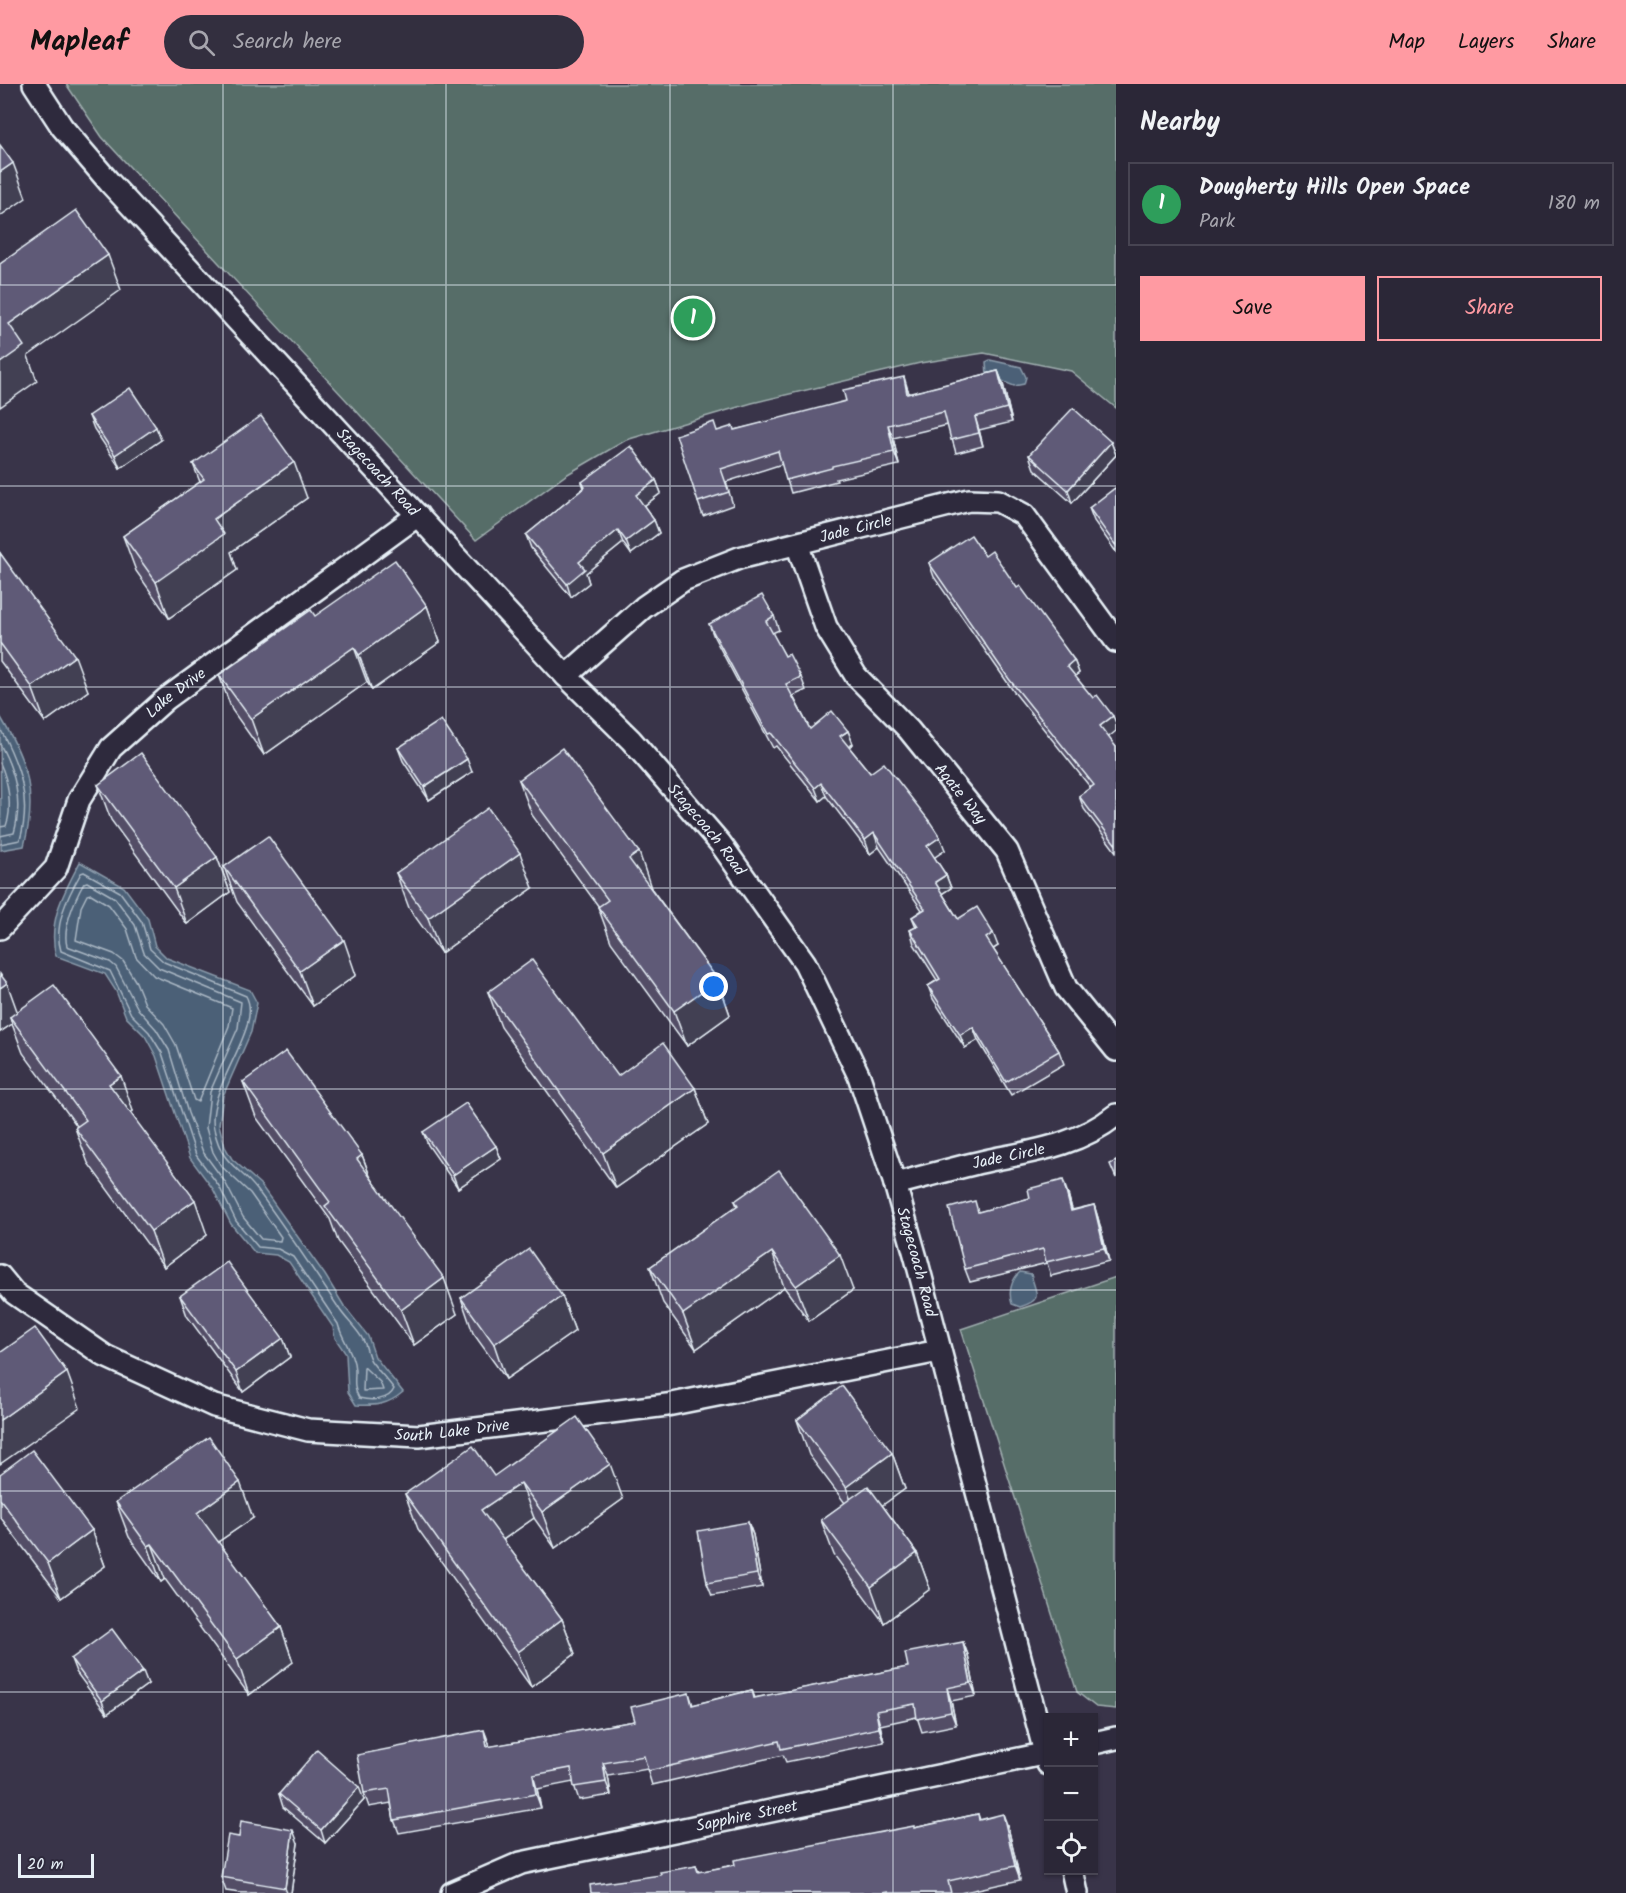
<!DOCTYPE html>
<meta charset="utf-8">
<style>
:root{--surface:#2b2737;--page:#332f3f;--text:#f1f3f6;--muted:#a6a5ad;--line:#474452;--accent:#ff9aa2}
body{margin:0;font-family:Kalam,sans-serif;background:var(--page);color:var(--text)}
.controls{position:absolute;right:18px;bottom:18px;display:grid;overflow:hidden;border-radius:0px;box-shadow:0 2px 4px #0004}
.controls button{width:54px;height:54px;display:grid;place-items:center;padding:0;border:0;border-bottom:2px solid var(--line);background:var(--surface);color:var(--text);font:30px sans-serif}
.scale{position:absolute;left:18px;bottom:15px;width:76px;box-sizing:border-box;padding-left:6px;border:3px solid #e8f1f8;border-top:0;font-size:16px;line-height:21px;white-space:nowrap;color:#e8f1f8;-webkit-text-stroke:4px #2f2a3d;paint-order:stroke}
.you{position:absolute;left:714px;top:903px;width:21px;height:21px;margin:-15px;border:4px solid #fff;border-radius:50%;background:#1a73e8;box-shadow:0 0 0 9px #1a73e833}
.badge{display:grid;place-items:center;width:39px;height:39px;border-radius:50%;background:var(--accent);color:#fff;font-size:20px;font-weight:700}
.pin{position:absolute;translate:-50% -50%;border:3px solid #fff;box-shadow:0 2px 6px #0006}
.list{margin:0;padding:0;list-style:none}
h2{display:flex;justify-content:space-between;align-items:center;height:78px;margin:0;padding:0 24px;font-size:26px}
h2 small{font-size:20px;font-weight:400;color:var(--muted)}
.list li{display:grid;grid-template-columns:39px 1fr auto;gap:18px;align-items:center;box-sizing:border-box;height:84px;margin:0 12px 12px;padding:0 12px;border:2px solid var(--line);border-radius:0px}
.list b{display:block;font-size:22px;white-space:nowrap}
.list p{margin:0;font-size:20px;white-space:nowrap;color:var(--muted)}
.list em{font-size:20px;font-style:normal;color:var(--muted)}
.actions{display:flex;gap:12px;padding:18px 24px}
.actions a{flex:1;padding:14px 0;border:2px solid var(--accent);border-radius:0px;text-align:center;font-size:21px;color:var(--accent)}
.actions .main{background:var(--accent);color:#111}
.icon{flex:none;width:33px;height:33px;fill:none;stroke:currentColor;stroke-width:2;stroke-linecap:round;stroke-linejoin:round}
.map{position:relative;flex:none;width:1116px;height:1809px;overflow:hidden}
header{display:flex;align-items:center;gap:36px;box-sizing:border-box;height:84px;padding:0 30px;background:var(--accent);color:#111}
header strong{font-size:28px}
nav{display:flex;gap:33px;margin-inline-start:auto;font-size:21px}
.search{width:420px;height:54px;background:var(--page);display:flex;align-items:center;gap:15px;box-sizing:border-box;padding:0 21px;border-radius:33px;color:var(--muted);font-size:22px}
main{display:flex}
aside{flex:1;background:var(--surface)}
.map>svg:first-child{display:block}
.green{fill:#576d68;stroke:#a0afb0;stroke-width:1.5}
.water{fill:#4c6177;stroke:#8a9bab;stroke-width:1.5}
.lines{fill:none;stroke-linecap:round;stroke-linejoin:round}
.shore{stroke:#aab7c4;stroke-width:1.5}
.minor-casing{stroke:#e8f1f8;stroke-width:26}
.minor{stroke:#2f2a3d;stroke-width:21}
.wall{fill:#524d66;stroke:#e8f1f8;stroke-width:1.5}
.shaded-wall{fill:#423f53;stroke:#e8f1f8;stroke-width:1.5}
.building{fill:#5f5a77;stroke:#e8f1f8;stroke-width:1.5}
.grid{fill:none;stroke:#e8f1f8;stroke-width:1.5;stroke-opacity:0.55}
.labels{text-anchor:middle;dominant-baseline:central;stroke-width:4.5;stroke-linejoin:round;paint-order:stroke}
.street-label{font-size:16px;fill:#e8f1f8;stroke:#2f2a3d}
</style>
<header>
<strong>Mapleaf</strong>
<div class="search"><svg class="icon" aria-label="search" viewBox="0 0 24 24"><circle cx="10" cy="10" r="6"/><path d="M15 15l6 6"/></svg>Search here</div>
<nav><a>Map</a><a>Layers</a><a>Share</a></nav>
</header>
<main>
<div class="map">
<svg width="1116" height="1809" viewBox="0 0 1116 1809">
<rect width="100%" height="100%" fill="#393449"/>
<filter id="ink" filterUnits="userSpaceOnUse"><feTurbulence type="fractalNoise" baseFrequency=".0167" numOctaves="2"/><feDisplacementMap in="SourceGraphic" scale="12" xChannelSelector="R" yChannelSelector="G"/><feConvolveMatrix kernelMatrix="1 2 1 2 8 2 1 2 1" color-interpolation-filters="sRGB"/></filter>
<g filter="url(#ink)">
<g class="green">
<polygon points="66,0 1116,0 1116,324 1071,287 984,269 920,279 752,319 626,356 566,391 476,456 102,53"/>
<polygon points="1116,1193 1116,1625 1096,1623 1077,1608 961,1245"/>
</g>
<g class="water">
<polygon points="990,276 1021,283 1026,293 1024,300 1014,302 987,291 986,278"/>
<path d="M0,632C27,677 38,710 24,762L1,766Z"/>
<path d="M80,778L124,803L148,835L155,862L167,874L250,906L257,919L251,948L223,1012L219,1041L225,1063L232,1075L260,1100L325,1191L344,1222L368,1252L375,1273L403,1308C388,1321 376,1322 356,1321L348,1308L346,1270L335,1254L333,1243L289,1178L276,1171L255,1169L231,1140L213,1105L190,1074L156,972L145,952L126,933L116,907L105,890L56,872C47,838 64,808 80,778Z"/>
<path d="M1020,1188L1031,1190C1035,1209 1045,1215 1020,1223L1012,1220C1008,1209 1011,1196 1020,1188Z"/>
</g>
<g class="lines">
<g class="shore">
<path d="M0,644C19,681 32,714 20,756L0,760"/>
<path d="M0,660C15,688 23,717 14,749L0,752"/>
<path d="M0,679C8,696 13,724 6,742L0,743"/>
<path d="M84,788L120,808L142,838L150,865L164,878L246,912C264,944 205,1004 214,1045C222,1082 238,1081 258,1107C286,1145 312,1184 338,1223C345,1235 357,1244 363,1256C367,1262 367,1271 371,1277C378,1287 387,1295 394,1305C389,1317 371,1317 359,1314C353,1304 355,1297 355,1286C354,1268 342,1256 338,1240L293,1173L278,1165L258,1163L236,1137L219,1102L196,1071L162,969L149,948L131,930L110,887L61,867C53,841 68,812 81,789Z"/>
<path d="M87,798L115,814L135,841L144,869L159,884L241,918L238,944L210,1008L206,1044L213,1068L221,1082L250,1109L281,1153L280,1157L261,1155L243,1133L225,1098L203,1068L188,1029L169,966L156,945L138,925L116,883L110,878L67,862C62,844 75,815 84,799Z"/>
<polygon points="91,810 109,821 127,845 136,873 154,892 232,924 229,942 198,1018 194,1016 176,961 164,940 145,920 136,898 123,877 114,870 76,856 81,823 87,811"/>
<polygon points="364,1283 380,1298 383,1306 363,1307"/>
</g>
<g class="minor-casing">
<g id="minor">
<path id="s1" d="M34,0L62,43L110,99L566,592L631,656L720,759L805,879L859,992L895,1100L916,1174L1048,1680"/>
<path id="s2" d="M797,460L826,543L856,592L909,646L1007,767L1066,904L1116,966"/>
<path id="s3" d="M566,592L644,523L683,496L739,474L969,416L998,417L1024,431L1116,557"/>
<path id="s4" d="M0,844L56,784L79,716L111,664L166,615L418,431"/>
<path id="s5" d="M895,1100C927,1092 958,1083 990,1076C1035,1067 1079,1061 1116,1031"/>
<path id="s6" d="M0,1192L14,1209L105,1272L214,1322L308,1346L419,1352L667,1321L939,1267"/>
<polyline points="1094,1659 1116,1654"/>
<polyline points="1072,1786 1077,1809"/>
<path id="s7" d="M452,1809L521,1779L1048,1669"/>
</g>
</g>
<use href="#minor" class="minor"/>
</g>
<g class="wall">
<polygon points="998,287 1003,300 1012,338 979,346 983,362 956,369 948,341 893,354 899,381 836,395 837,397 791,409 782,380 726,398 733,421 703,432 698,418 718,347 734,346 908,306 909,310"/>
<polygon points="89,332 161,356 120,384 94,345"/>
<polygon points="1111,358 1116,371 1072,419 1034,385 1029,371"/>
<polygon points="193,380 307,414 231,468 237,486 169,534 136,487 123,452 200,398"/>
<polygon points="656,396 661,409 644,422 654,436 659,449 631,470 623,459 586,489 589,499 571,513 531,464 526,451 584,404 582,398"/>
<polygon points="1116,406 1116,468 1094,437 1089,424"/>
<polygon points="0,469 88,607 45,638 0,577"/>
<polygon points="985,472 1017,504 1074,576 1079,589 1075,592 1108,653 1116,663 1116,768 1084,725 1079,712 1091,704 1014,608 934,493 929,479"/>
<polygon points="427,522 440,558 372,606 367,598 264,671 232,626 219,591 315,532"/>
<polygon points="774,532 779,546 772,549 785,572 801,593 806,606 793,612 810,645 848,647 853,660 849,663 870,689 945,766 934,773 946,791 951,804 942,809 958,835 998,862 993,865 1059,967 1064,980 1011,1011 978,956 965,964 933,915 928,902 937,896 914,860 910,846 916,843 912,833 922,826 879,763 870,770 826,712 820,717 776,662 773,664 714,553 709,540"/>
<polygon points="398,664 472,688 429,716 403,677"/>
<polygon points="519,696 651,804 718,896 730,931 687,962 611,858 598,823 599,823 532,731"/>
<polygon points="98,701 217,773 230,808 187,840 111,736"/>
<polygon points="224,783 356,891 313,922 237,818"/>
<polygon points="396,789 533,804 441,869 409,824"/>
<polygon points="0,890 17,928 133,1027 131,1029 207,1151 164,1183 88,1079 75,1044 77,1042 23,969 12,940 0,948"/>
<polygon points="488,908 618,992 695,1004 708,1040 616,1104 501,943"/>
<polygon points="243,998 362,1071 370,1092 457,1230 414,1261 338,1157 330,1135 256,1033"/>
<polygon points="423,1048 496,1062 501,1075 458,1104 428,1061"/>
<polygon points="1068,1110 1072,1126 1094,1121 1098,1134 1109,1177 1051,1192 1047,1179 970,1198 965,1185 979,1128 1030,1114"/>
<polygon points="735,1117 853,1206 809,1237 784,1203 696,1265 663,1219 650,1183 737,1122"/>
<polygon points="180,1212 283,1254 290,1273 243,1308 187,1232"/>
<polygon points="562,1212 575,1247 506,1295 473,1249 461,1214"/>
<polygon points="797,1336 892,1369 905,1405 882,1421 917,1469 930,1505 884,1539 834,1471 821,1436 845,1419 809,1371"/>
<polygon points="0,1390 92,1446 105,1482 61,1514 1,1434 0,1432"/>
<polygon points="494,1392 623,1415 555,1464 534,1434 503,1456 562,1535 575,1570 531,1603 418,1445 405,1410"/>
<polygon points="116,1418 253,1434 218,1458 281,1543 293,1578 249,1611 165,1495 161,1498 129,1453"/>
<polygon points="748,1438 753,1451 762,1503 712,1512 707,1499"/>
<polygon points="963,1558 968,1571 976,1612 951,1617 956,1641 922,1648 917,1633 880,1641 884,1658 786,1678 783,1671 652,1701 647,1685 608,1692 611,1711 579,1716 573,1698 537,1705 541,1724 399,1749 394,1736 391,1719 369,1723 364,1709 489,1659 489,1663 635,1637 689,1609 693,1621 752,1606 755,1614 908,1583"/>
<polygon points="71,1575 148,1600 107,1630 76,1588"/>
<polygon points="279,1710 364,1716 325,1759 283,1723"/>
<polygon points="978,1730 980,1736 1008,1743 1020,1796 960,1809 591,1809 696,1782 699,1788 914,1744"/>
<polygon points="298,1759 291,1809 241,1809 226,1807 221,1793"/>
</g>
<g class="shaded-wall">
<polygon points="13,79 26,114 0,132 0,88"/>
<polygon points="108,171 121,206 28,272 37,297 0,323 0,279 9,240"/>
<polygon points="998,287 1003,300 1012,338 1007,324"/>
<polygon points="904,293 908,306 912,323 907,310"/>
<polygon points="975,333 979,346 983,362 979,349"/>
<polygon points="888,341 893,354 899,381 894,368"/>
<polygon points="156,343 161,356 120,384 115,371"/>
<polygon points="1111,358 1116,371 1072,419 1068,406"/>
<polygon points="294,378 307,414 231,468 237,486 169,534 156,498 214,435"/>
<polygon points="656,396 661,409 641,424 636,411"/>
<polygon points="654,436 659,449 631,470 626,457"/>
<polygon points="618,446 623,459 586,489 589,499 571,513 567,500 579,478"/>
<polygon points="427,522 440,558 372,606 359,571"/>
<polygon points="354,563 367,598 264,671 251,635"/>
<polygon points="75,572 88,607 45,638 32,603"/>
<polygon points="1074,576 1079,589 1071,595 1067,582"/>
<polygon points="1113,632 1116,639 1116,647 1105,656 1100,642"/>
<polygon points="848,647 853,660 845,665 840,652"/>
<polygon points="467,675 472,688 429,716 424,703"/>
<polygon points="821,699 826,712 820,717 815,704"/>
<polygon points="874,749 879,763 870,770 865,756"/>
<polygon points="940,753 945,766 932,775 927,762"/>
<polygon points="639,768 651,804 642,810 629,775"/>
<polygon points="520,769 533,804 441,869 428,834"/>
<polygon points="217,773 230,808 187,840 174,804"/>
<polygon points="946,791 951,804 940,811 935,798"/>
<polygon points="993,849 998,862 990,867 986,854"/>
<polygon points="344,856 356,891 313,922 300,887"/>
<polygon points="718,896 730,931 687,962 674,927"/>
<polygon points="7,899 20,935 10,933 12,940 0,948 0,904"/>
<polygon points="973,943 978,956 965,964 960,951"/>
<polygon points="121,992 133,1027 122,1035 109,1000"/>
<polygon points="695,1004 708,1040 616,1104 603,1069"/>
<polygon points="496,1062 501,1075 458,1104 453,1091"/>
<polygon points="362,1071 375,1106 357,1075"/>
<polygon points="1063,1096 1068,1110 1076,1140 1071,1127"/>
<polygon points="195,1116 207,1151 164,1183 151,1147"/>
<polygon points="1094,1121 1098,1134 1109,1177 1104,1164"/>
<polygon points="772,1168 784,1203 696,1265 683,1230"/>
<polygon points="840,1171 853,1206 809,1237 796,1202"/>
<polygon points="444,1194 457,1230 414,1261 401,1226"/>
<polygon points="562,1212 575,1247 506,1295 494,1260"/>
<polygon points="283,1254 290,1273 243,1308 236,1288"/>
<polygon points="67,1288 80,1324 0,1380 0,1336"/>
<polygon points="892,1369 905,1405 859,1438 846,1403"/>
<polygon points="610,1380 623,1415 555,1464 542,1428"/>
<polygon points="240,1398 253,1434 209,1464 197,1429"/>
<polygon points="521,1399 534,1434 494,1462 481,1426"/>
<polygon points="748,1438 753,1451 762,1503 757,1490"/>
<polygon points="92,1446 105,1482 61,1514 48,1479"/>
<polygon points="152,1460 165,1495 161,1498 148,1462"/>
<polygon points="917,1469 930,1505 884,1539 871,1503"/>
<polygon points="562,1535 575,1570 531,1603 518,1568"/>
<polygon points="281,1543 293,1578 249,1611 237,1575"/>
<polygon points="963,1558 968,1571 976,1612 971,1599"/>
<polygon points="143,1587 148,1600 107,1630 102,1617"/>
<polygon points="947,1604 951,1617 956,1641 951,1628"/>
<polygon points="876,1627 880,1641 884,1658 879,1644"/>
<polygon points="484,1646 489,1659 492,1677 487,1663"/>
<polygon points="603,1679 608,1692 611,1711 606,1698"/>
<polygon points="533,1691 537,1705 541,1724 536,1710"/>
<polygon points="359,1703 364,1716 325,1759 321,1746"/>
<polygon points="1003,1730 1008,1743 1020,1796 1015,1782"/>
<polygon points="293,1746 298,1759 291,1809 287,1809 285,1804"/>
</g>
<g class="building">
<polygon points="0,61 13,79 0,88"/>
<polygon points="76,126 108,171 9,240 24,262 0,279 0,180"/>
<polygon points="998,287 1007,324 975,333 979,349 951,356 944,328 888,341 894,368 832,382 832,384 786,396 778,367 721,385 729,408 698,418 676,351 714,338 717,347 733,342 734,346 846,317 843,306 904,293 907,310"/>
<polygon points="130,304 156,343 115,371 89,332"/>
<polygon points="1073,324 1111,358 1068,406 1029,371"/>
<polygon points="261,332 294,378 214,435 224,450 156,498 123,452 204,395 193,380"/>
<polygon points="631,362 656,396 636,411 654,436 626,457 618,446 579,478 585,485 567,500 526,451 585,403 582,398"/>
<polygon points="1115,404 1116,406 1116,462 1089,424"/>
<polygon points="971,451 985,472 992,467 1017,504 1020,502 1074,576 1067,582 1093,614 1097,611 1113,632 1100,642 1116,663 1116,761 1079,712 1094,701 1009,595 929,479"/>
<polygon points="0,469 75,572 32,603 0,559"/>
<polygon points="395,476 427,522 359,571 354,563 251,635 219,591 311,526 315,532"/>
<polygon points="762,511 774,532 766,537 785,572 789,570 801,593 786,600 810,645 832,627 848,647 840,652 870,689 884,679 930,738 940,753 927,762 946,791 935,798 958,835 977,823 993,849 986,854 1059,967 1006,998 973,943 960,951 928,902 940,895 910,846 918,842 912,833 925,825 874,749 865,756 821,699 815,704 771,649 768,650 709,540"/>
<polygon points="441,636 467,675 424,703 398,664"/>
<polygon points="562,664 639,768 629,775 718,896 674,927 598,823 608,816 519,696"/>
<polygon points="141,669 217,773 174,804 98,701"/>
<polygon points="488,724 520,769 428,834 396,789"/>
<polygon points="268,752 344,856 300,887 224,783"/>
<polygon points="532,876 618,992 663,959 695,1004 603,1069 488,908"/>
<polygon points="0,890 7,899 0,904"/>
<polygon points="54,901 121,992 109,1000 195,1116 151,1147 75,1044 86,1036 10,933"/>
<polygon points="286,967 362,1071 357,1075 444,1194 401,1226 325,1122 330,1118 243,998"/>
<polygon points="466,1019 496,1062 453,1091 423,1048"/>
<polygon points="1116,1077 1116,1094 1110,1080"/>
<polygon points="779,1086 840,1171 796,1202 772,1168 683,1230 650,1183 738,1121 735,1117"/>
<polygon points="1063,1096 1071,1127 1094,1121 1104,1164 1046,1178 1043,1165 965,1185 949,1124 975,1117 978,1128 1030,1114 1028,1105"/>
<polygon points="529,1165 562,1212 494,1260 461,1214"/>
<polygon points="227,1178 283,1254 236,1288 180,1212"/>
<polygon points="35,1244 67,1288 0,1336 0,1269"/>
<polygon points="842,1302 892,1369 846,1403 797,1336"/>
<polygon points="577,1333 610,1380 542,1428 521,1399 481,1426 562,1535 518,1568 405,1410 473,1362 494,1392"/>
<polygon points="209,1353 240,1398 197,1429 281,1543 237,1575 152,1460 148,1462 116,1418"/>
<polygon points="32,1366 92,1446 48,1479 0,1415 0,1390"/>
<polygon points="868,1402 917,1469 871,1503 821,1436"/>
<polygon points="748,1438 757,1490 707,1499 698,1447"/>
<polygon points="112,1545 143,1587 102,1617 71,1575"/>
<polygon points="963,1558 971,1599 947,1604 951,1628 917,1635 915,1620 876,1627 879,1644 781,1665 779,1657 648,1687 644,1672 603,1679 606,1698 574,1703 571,1684 533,1691 536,1710 394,1736 389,1705 364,1709 357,1671 484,1646 487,1663 635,1637 631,1623 689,1609 692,1621 752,1606 754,1614 908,1583 905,1569"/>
<polygon points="317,1666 359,1703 321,1746 279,1710"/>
<polygon points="978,1730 979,1736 1003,1730 1015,1782 948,1797 951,1809 888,1809 888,1808 882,1809 591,1809 590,1801 661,1791 660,1788 696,1782 698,1788 735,1781 734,1776 914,1742 914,1744"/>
<polygon points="241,1737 293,1746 285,1804 221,1793 228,1751 239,1753"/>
</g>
</g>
<path class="grid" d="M223,0V1809M446,0V1809M670,0V1809M893,0V1809M0,201H1116M0,402H1116M0,603H1116M0,804H1116M0,1005H1116M0,1206H1116M0,1407H1116M0,1608H1116"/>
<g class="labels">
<g class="street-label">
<text stroke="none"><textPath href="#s1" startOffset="519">Stagecoach Road</textPath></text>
<text stroke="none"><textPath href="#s3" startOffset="332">Jade Circle</textPath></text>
<text stroke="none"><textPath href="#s4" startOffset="300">Lake Drive</textPath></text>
<text stroke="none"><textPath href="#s2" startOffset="303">Agate Way</textPath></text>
<text stroke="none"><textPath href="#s1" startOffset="1005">Stagecoach Road</textPath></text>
<text stroke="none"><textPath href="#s5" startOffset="117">Jade Circle</textPath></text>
<text stroke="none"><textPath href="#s1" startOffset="1491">Stagecoach Road</textPath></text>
<text stroke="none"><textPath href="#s6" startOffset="494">South Lake Drive</textPath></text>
<text stroke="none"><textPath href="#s7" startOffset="306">Sapphire Street</textPath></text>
</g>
</g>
</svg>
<div class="controls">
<button>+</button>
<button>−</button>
<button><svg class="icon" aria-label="locate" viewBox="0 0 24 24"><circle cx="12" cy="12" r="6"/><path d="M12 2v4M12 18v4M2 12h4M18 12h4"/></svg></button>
</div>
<div class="scale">20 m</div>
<div class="you"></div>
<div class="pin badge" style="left:693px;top:234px;background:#2e9e5b">1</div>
</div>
<aside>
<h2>Nearby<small></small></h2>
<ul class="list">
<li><span class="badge" style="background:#2e9e5b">1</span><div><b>Dougherty Hills Open Space</b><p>Park</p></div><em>180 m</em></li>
</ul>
<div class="actions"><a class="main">Save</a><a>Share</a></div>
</aside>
</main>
